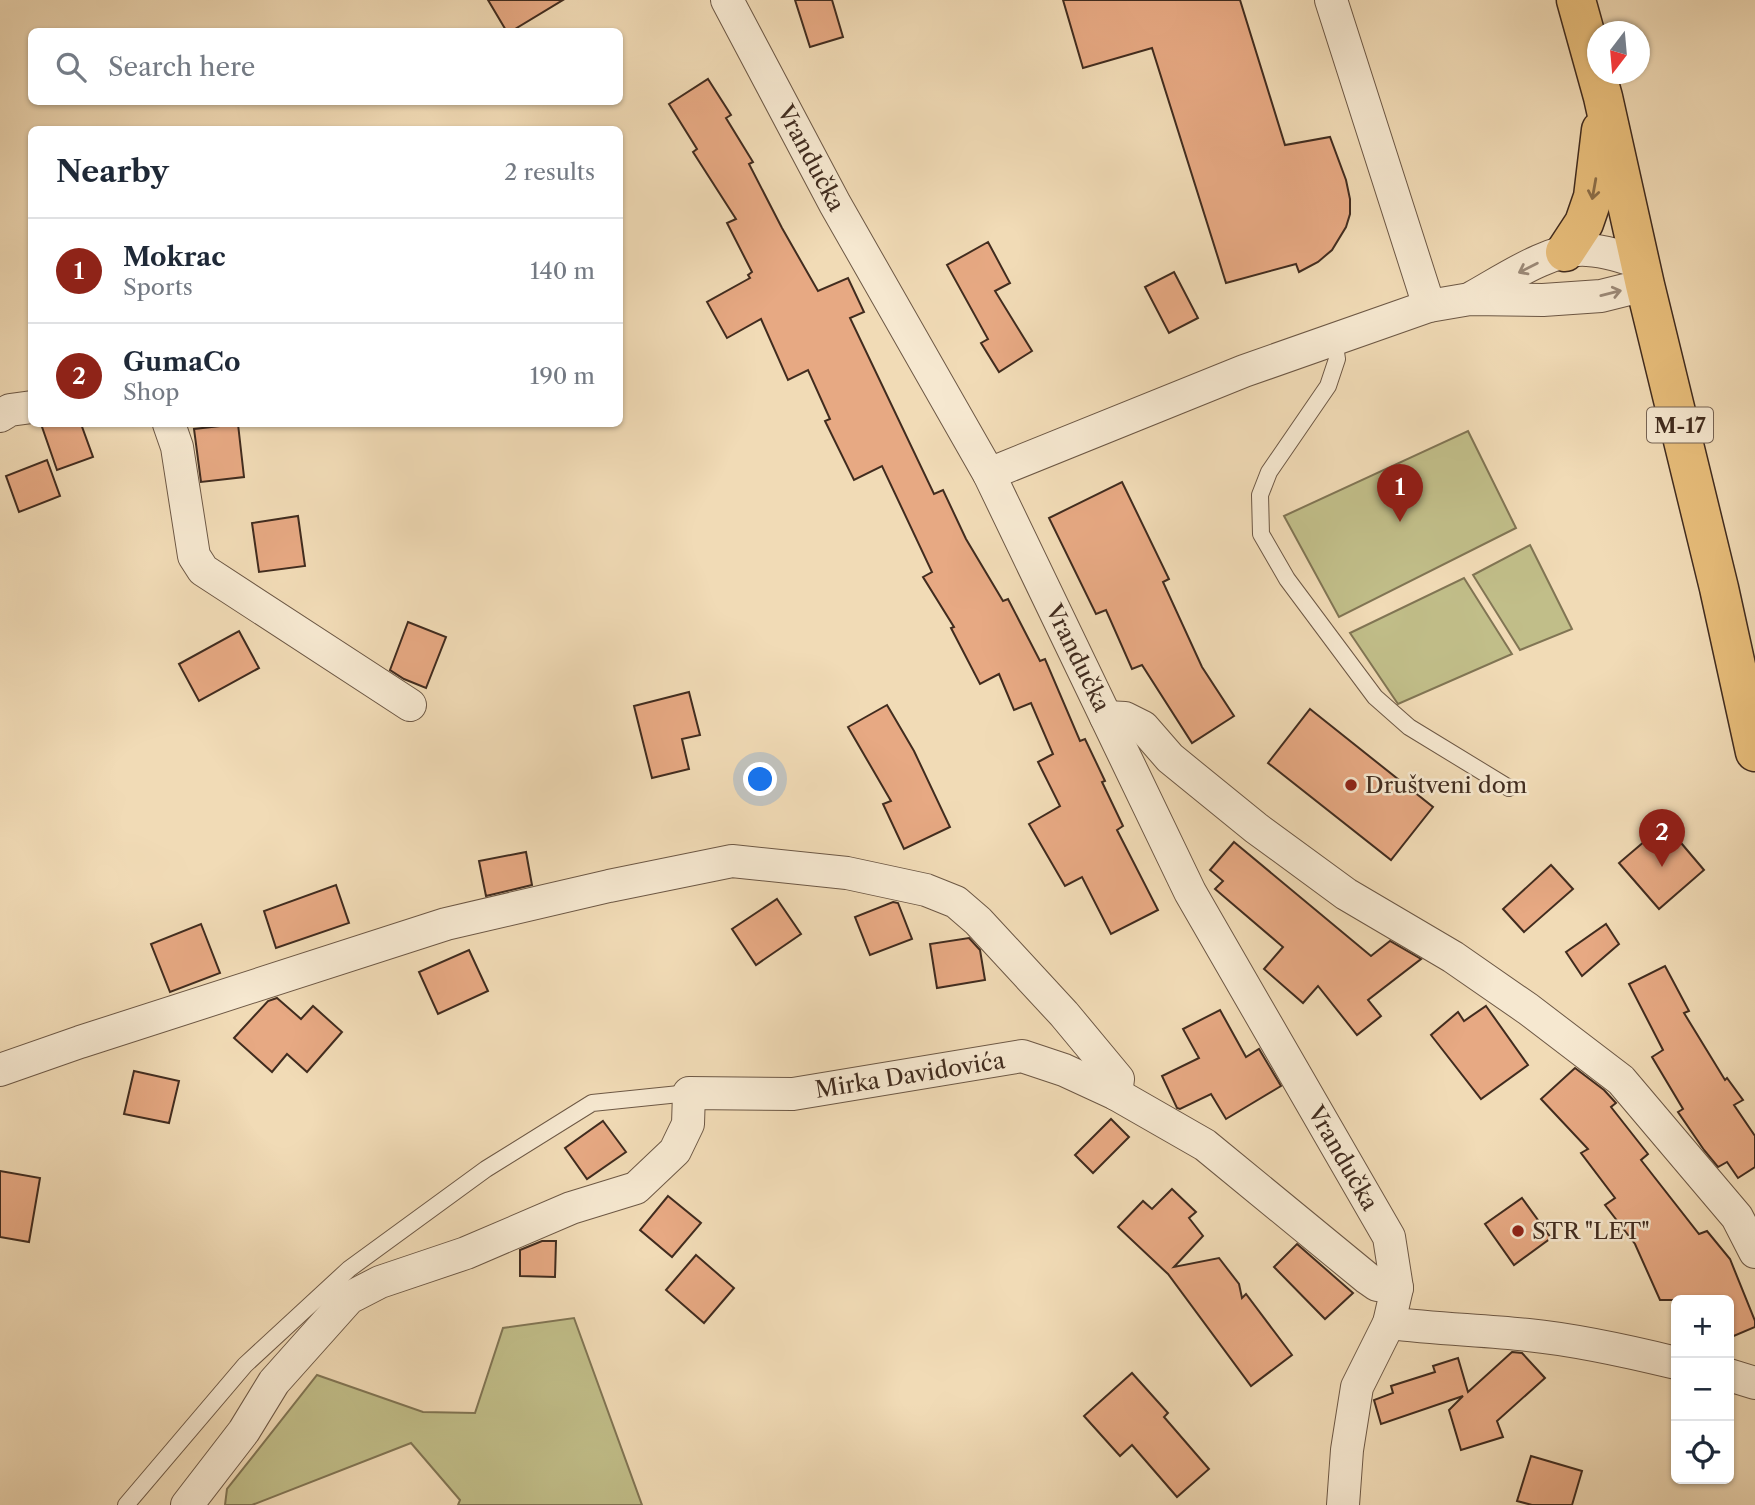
<!DOCTYPE html>
<meta charset="utf-8">
<style>
:root{--surface:#fff;--page:#f2f2f3;--text:#1f2937;--muted:#747a83;--line:#e0e1e3;--accent:#8f2418}
body{margin:0;font-family:"Libre Caslon Text",serif;background:var(--page);color:var(--text)}
.controls{position:absolute;right:21px;bottom:21px;display:grid;overflow:hidden;border-radius:10px;box-shadow:0 2px 5px #0004}
.controls button{width:63px;height:63px;display:grid;place-items:center;padding:0;border:0;border-bottom:2px solid var(--line);background:var(--surface);color:var(--text);font:35px sans-serif}
.compass{position:absolute;left:1587px;top:21px;width:63px;height:63px;border-radius:50%;background:var(--surface);box-shadow:0 2px 5px #0004;rotate:196deg}
.you{position:absolute;left:761px;top:780px;width:24px;height:24px;margin:-18px;border:5px solid #fff;border-radius:50%;background:#1a73e8;box-shadow:0 0 0 10px #1a73e833}
.badge{display:grid;place-items:center;width:46px;height:46px;border-radius:50%;background:var(--accent);color:#fff;font-size:23px;font-weight:700}
.pin{position:absolute;translate:-50% -58px;filter:drop-shadow(0 2px 4px #0008)}
.pin::after{content:'';position:absolute;top:37px;width:24px;height:21px;background:inherit;clip-path:polygon(0 0,100% 0,50% 100%)}
.list{margin:0;padding:0;list-style:none}
h2{display:flex;justify-content:space-between;align-items:center;height:91px;margin:0;padding:0 28px;font-size:30px}
h2 small{font-size:23px;font-weight:400;color:var(--muted)}
.list li{display:grid;grid-template-columns:46px 1fr auto;gap:21px;align-items:center;box-sizing:border-box;height:105px;padding:0 28px;border-top:2px solid var(--line)}
.list b{display:block;font-size:26px;white-space:nowrap}
.list p{margin:0;font-size:23px;white-space:nowrap;color:var(--muted)}
.list em{font-size:23px;font-style:normal;color:var(--muted)}
.icon{flex:none;width:38px;height:38px;fill:none;stroke:currentColor;stroke-width:2;stroke-linecap:round;stroke-linejoin:round}
.map{position:relative;flex:none;width:1755px;height:1505px;overflow:hidden}
.search{position:absolute;background:var(--surface);box-shadow:0 2px 5px #0004;left:28px;top:28px;width:595px;height:77px;display:flex;align-items:center;gap:18px;box-sizing:border-box;padding:0 24px;border-radius:10px;color:var(--muted);font-size:26px}
.panel{position:absolute;background:var(--surface);box-shadow:0 2px 5px #0004;left:28px;top:126px;width:595px;height:301px;border-radius:10px}
.map>svg:first-child{display:block}
.green{fill:#c1be89;stroke:#817554;stroke-width:2}
.building{fill:#e7a983;stroke:#412c1f;stroke-width:2}
.lines{fill:none;stroke-linecap:round;stroke-linejoin:round}
.lane-casing{stroke:#6d5845;stroke-width:18}
.street-casing{stroke:#6d5845;stroke-width:34}
.primary-casing{stroke:#412c1f;stroke-width:41}
.lane{stroke:#f6e8d0;stroke-width:16}
.street{stroke:#f6e8d0;stroke-width:32}
.primary{stroke:#e8be7b;stroke-width:38}
.oneway{stroke:#8c6e48}
.oneway2{stroke:#9c8a78}
.poi-dot{fill:#8f2418;stroke:#f6e8d0;stroke-width:2.5}
.labels{text-anchor:middle;dominant-baseline:central;stroke-width:5;stroke-linejoin:round;paint-order:stroke}
.shield{fill:#f6e8d0;stroke:#776454;stroke-width:2}
.shield-label{font-size:21px;font-weight:bold;fill:#412c1f}
.street-label{font-size:23px;fill:#412c1f;stroke:#f6e8d0}
.poi-label{font-size:23px;fill:#412c1f;stroke:#f6e8d0;text-anchor:start}
</style>
<div class="map">
<svg width="1755" height="1505" viewBox="0 0 1755 1505">
<rect width="100%" height="100%" fill="#f1dbb6"/>
<filter id="stains"><feTurbulence type="fractalNoise" baseFrequency=".00286" numOctaves="4"/><feColorMatrix values="0 0 0 0 .2 0 0 0 0 .09 0 0 0 0 .02 0 0 0 .5 -.17"/></filter>
<radialGradient id="worn" r=".72"><stop offset=".6" stop-color="#630" stop-opacity="0"/><stop offset="1" stop-color="#630" stop-opacity=".3"/></radialGradient>
<g class="green">
<polygon points="1468,431 1516,528 1339,617 1284,516"/>
<polygon points="1530,545 1572,629 1520,650 1473,575"/>
<polygon points="1464,578 1512,654 1398,704 1350,633"/>
<polygon points="574,1318 642,1505 458,1505 460,1500 411,1443 252,1505 225,1505 227,1489 317,1375 423,1412 475,1413 503,1328"/>
</g>
<g class="building">
<polygon points="488,0 563,0 510,32 507,32"/>
<polygon points="795,0 832,0 843,37 810,47"/>
<polygon points="1063,0 1240,0 1285,145 1330,137 1346,180 1350,199 1350,214 1346,227 1332,250 1318,262 1299,272 1296,264 1226,283 1152,48 1083,68"/>
<polygon points="708,79 731,115 726,118 753,162 749,164 782,228 818,291 848,278 864,312 850,318 934,494 943,490 966,539 1003,601 1008,599 1040,661 1045,659 1080,741 1085,739 1105,781 1102,782 1123,826 1117,830 1158,910 1111,934 1082,877 1065,886 1029,824 1060,806 1038,762 1053,754 1031,703 1014,710 999,674 980,684 951,628 954,627 923,577 932,572 882,466 854,480 825,421 830,419 808,370 788,380 761,319 727,338 707,302 750,278 748,275 752,272 727,223 736,219 693,152 697,149 669,104"/>
<polygon points="988,242 1010,283 995,291 1032,351 999,372 981,343 988,339 947,265"/>
<polygon points="1174,272 1198,318 1169,333 1145,287"/>
<polygon points="41,424 81,424 93,457 57,470"/>
<polygon points="238,424 244,477 201,482 194,429"/>
<polygon points="47,460 60,496 19,512 6,476"/>
<polygon points="1122,482 1169,579 1163,582 1202,667 1234,716 1192,743 1142,665 1132,669 1106,610 1096,614 1049,518"/>
<polygon points="298,516 305,566 259,572 252,523"/>
<polygon points="408,622 446,637 426,688 404,679 390,670"/>
<polygon points="239,631 259,668 199,701 179,664"/>
<polygon points="689,692 700,735 682,739 689,769 652,778 634,706"/>
<polygon points="887,705 914,751 950,827 904,849 883,804 891,801 848,727"/>
<polygon points="1310,709 1433,807 1391,860 1268,763"/>
<polygon points="1665,824 1704,870 1659,909 1619,863"/>
<polygon points="1234,842 1371,956 1390,941 1421,959 1368,1000 1381,1016 1357,1035 1318,986 1303,1003 1264,969 1283,947 1215,889 1223,881 1210,870"/>
<polygon points="526,852 532,885 486,896 479,861"/>
<polygon points="1551,865 1573,889 1524,932 1503,909"/>
<polygon points="336,885 349,923 276,948 264,911"/>
<polygon points="777,899 801,934 756,965 732,929"/>
<polygon points="893,902 898,903 912,939 870,955 855,917"/>
<polygon points="201,924 220,973 170,992 151,944"/>
<polygon points="1606,924 1619,944 1582,976 1566,952"/>
<polygon points="969,938 980,950 985,980 937,988 930,944"/>
<polygon points="469,950 488,991 438,1014 419,972"/>
<polygon points="1665,966 1689,1011 1684,1013 1725,1080 1727,1078 1743,1100 1734,1105 1755,1136 1755,1167 1738,1178 1727,1162 1718,1167 1704,1150 1678,1112 1683,1109 1652,1057 1663,1050 1629,984"/>
<polygon points="277,998 301,1019 313,1006 342,1032 307,1072 287,1054 272,1072 234,1038 268,1001"/>
<polygon points="1486,1006 1528,1065 1481,1099 1431,1035 1458,1012 1464,1021"/>
<polygon points="1220,1010 1246,1057 1259,1049 1281,1086 1226,1119 1211,1094 1180,1109 1177,1108 1162,1076 1199,1058 1183,1029"/>
<polygon points="1575,1068 1604,1090 1616,1103 1611,1107 1648,1154 1641,1160 1699,1234 1707,1231 1730,1259 1755,1321 1755,1327 1729,1338 1729,1300 1660,1300 1635,1244 1605,1205 1615,1198 1581,1153 1588,1149 1541,1099"/>
<polygon points="134,1071 179,1081 169,1123 124,1114"/>
<polygon points="1111,1119 1129,1137 1093,1173 1075,1155"/>
<polygon points="603,1121 626,1152 587,1179 565,1148"/>
<polygon points="0,1171 40,1178 29,1242 0,1237"/>
<polygon points="1172,1189 1196,1212 1189,1218 1203,1236 1174,1267 1219,1258 1239,1284 1242,1298 1246,1294 1292,1355 1251,1386 1168,1274 1118,1227 1143,1201 1152,1209"/>
<polygon points="668,1196 701,1223 672,1257 640,1230"/>
<polygon points="1522,1198 1551,1238 1514,1265 1485,1224"/>
<polygon points="542,1241 556,1241 555,1277 520,1276 520,1250"/>
<polygon points="1297,1244 1353,1293 1325,1319 1274,1267"/>
<polygon points="696,1255 734,1288 704,1323 666,1290"/>
<polygon points="1512,1352 1522,1353 1545,1378 1497,1421 1503,1437 1461,1450 1449,1410 1463,1396 1381,1424 1374,1400 1393,1393 1391,1386 1435,1372 1433,1366 1458,1358 1468,1392"/>
<polygon points="1132,1373 1168,1413 1164,1417 1209,1469 1177,1497 1132,1445 1120,1456 1084,1416"/>
<polygon points="1531,1456 1582,1471 1572,1505 1532,1505 1517,1501"/>
</g>
<g class="lines">
<g class="lane-casing">
<g id="lane">
<polyline points="1334,339 1337,359 1328,386 1269,472 1260,495 1261,534 1287,579 1375,697 1409,727 1509,788"/>
<polyline points="126,1505 245,1365 349,1269 486,1169 592,1103 689,1093"/>
</g>
</g>
<g class="street-casing">
<g id="street">
<polyline points="727,0 835,204 989,474 1190,892 1389,1237 1397,1288 1389,1323 1357,1387 1347,1450 1343,1505"/>
<polyline points="1331,0 1429,306"/>
<path d="M1473,297C1504,280 1551,247 1587,250C1606,251 1623,257 1640,263"/>
<polyline points="0,416 10,410 32,407"/>
<polyline points="169,424 177,447 194,556 203,570 410,705"/>
<polyline points="989,474 1244,371 1429,306 1470,299 1543,300 1601,296 1645,285"/>
<polyline points="1106,717 1125,718 1143,727 1170,758 1256,828 1346,894 1453,957 1528,1009 1621,1080 1737,1217 1755,1252"/>
<polyline points="0,1070 80,1042 446,924 609,886 732,861 847,873 926,890 956,902 978,921 1064,1014 1118,1079 1116,1094"/>
<path d="M1389,1323C1435,1329 1482,1330 1528,1335C1578,1340 1627,1351 1676,1363"/>
<polyline points="1729,1375 1755,1383"/>
<polyline points="187,1505 244,1431 274,1382 349,1298 380,1282 466,1253 571,1208 636,1188 675,1151 688,1124 689,1093 793,1094 1022,1056 1064,1070 1116,1094 1205,1145 1367,1278 1377,1285 1397,1288"/>
</g>
</g>
<g class="primary-casing">
<g id="primary">
<polyline points="1576,0 1603,97 1645,285 1719,588 1755,752"/>
<polyline points="1565,252 1584,223 1593,197 1601,130"/>
</g>
</g>
<use href="#lane" class="lane"/>
<use href="#street" class="street"/>
<use href="#primary" class="primary"/>
</g>
<defs><path id="oneway-shaft" d="M-6 0H5M1.5-3L5.5 0L1.5 3" fill="none" stroke-width="1.6" stroke-linecap="round" stroke-linejoin="round" transform="scale(1.75)"/></defs>
<use class="oneway" href="#oneway-shaft" transform="translate(1594 189) rotate(100)"/>
<g class="oneway2">
<use href="#oneway-shaft" transform="translate(1528 268) rotate(153)"/>
<use href="#oneway-shaft" transform="translate(1611 293) rotate(-14)"/>
</g>
<g class="poi-dot">
<circle cx="1351" cy="785" r="7"/>
<circle cx="1518" cy="1231" r="7"/>
</g>
<g class="labels">
<rect class="shield" x="1647" y="407.5" width="66" height="35" rx="5"/>
<g class="shield-label">
<text x="1680" y="425">M-17</text>
</g>
<g class="street-label">
<text transform="translate(811 158) rotate(62)">Vrandučka</text>
<text transform="translate(1078 658) rotate(64)">Vrandučka</text>
<text transform="translate(910 1075) rotate(-9)">Mirka Davidovića</text>
<text transform="translate(1343 1158) rotate(60)">Vrandučka</text>
</g>
<g class="poi-label">
<text x="1365" y="785">Društveni dom</text>
<text x="1532" y="1231">STR "LET"</text>
</g>
</g>
<rect width="100%" height="100%" filter="url(#stains)"/>
<rect width="100%" height="100%" fill="url(#worn)"/>
</svg>
<div class="controls">
<button>+</button>
<button>−</button>
<button><svg class="icon" aria-label="locate" viewBox="0 0 24 24"><circle cx="12" cy="12" r="6"/><path d="M12 2v4M12 18v4M2 12h4M18 12h4"/></svg></button>
</div>
<svg class="compass" viewBox="-18 -18 36 36"><path d="M0-13l5 13h-10z" fill="#e53935"/><path d="M0 13l5-13h-10z" fill="#747a83"/></svg>
<div class="you"></div>
<div class="pin badge" style="left:1400px;top:522px">1</div>
<div class="pin badge" style="left:1662px;top:867px">2</div>
<div class="search"><svg class="icon" aria-label="search" viewBox="0 0 24 24"><circle cx="10" cy="10" r="6"/><path d="M15 15l6 6"/></svg>Search here</div>
<section class="panel">
<h2>Nearby<small>2 results</small></h2>
<ul class="list">
<li><span class="badge">1</span><div><b>Mokrac</b><p>Sports</p></div><em>140 m</em></li>
<li><span class="badge">2</span><div><b>GumaCo</b><p>Shop</p></div><em>190 m</em></li>
</ul>
</section>
</div>
